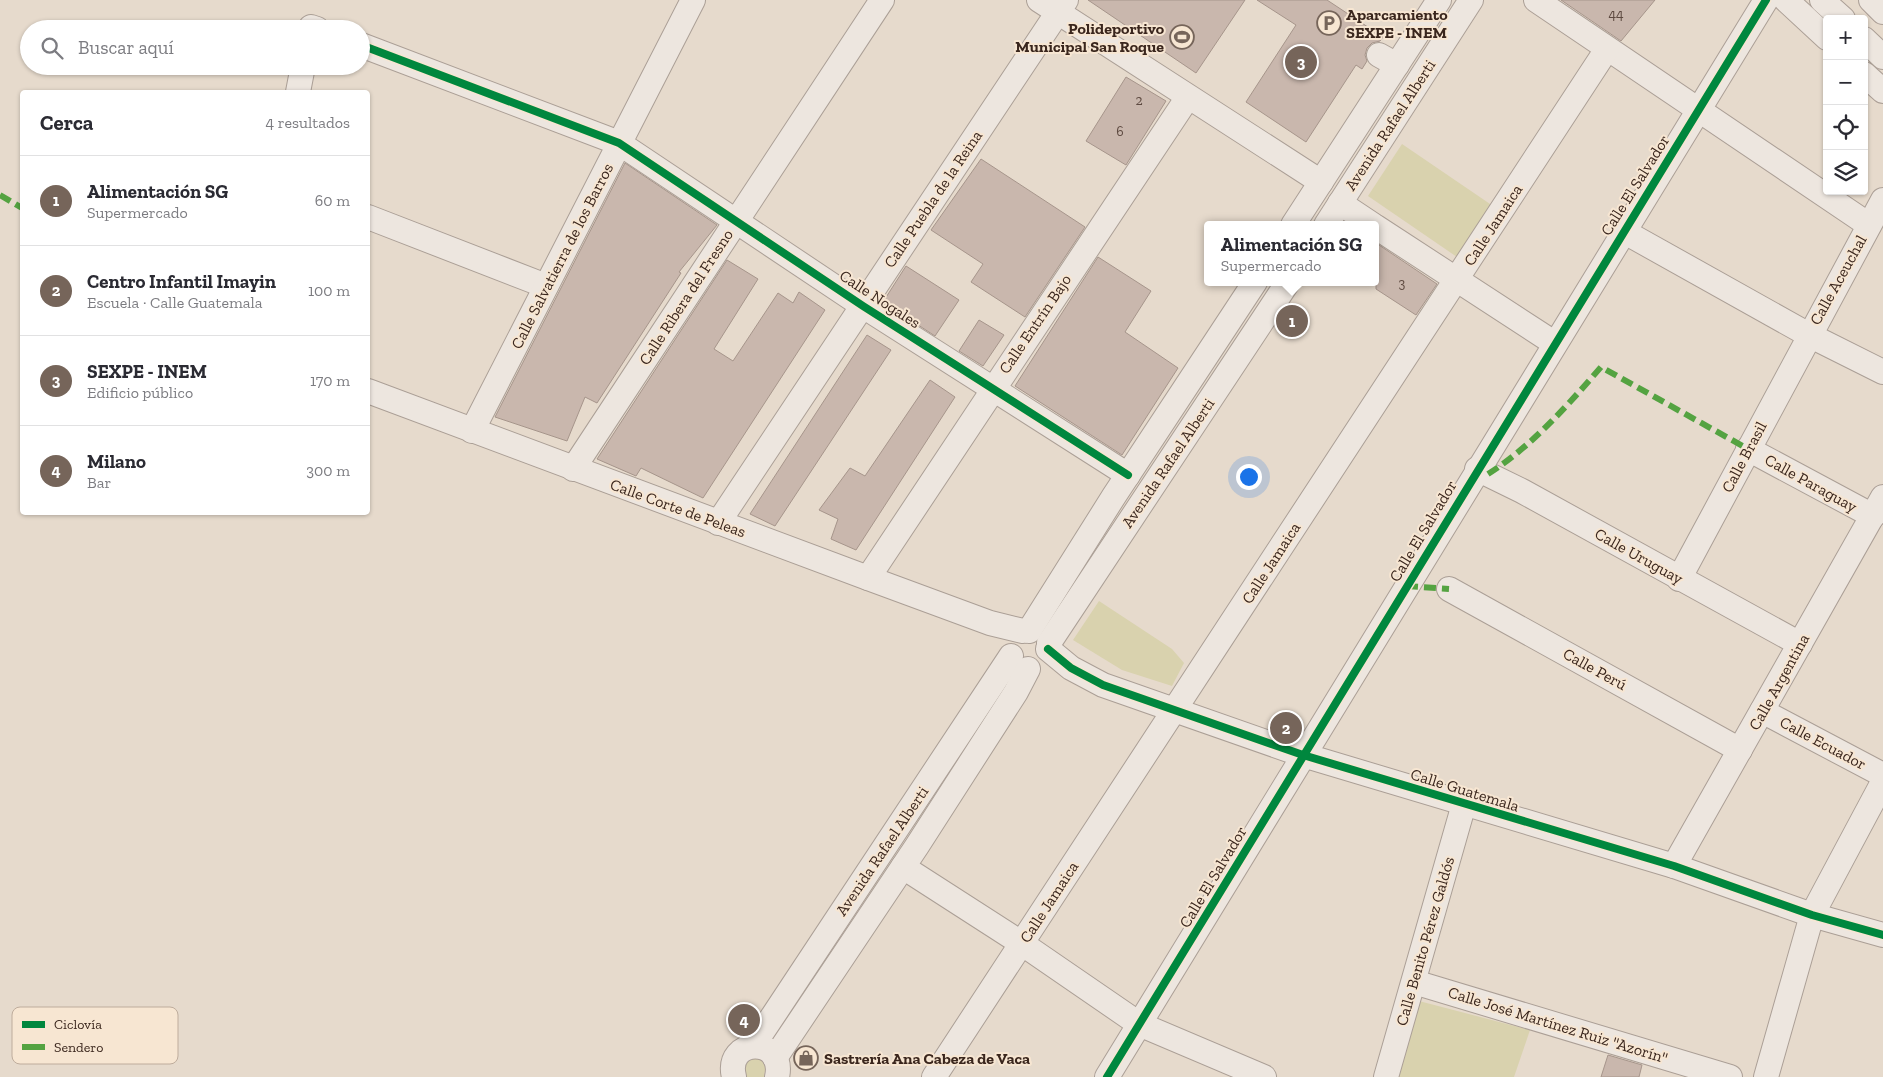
<!DOCTYPE html>
<html lang="es">
<meta charset="utf-8">
<style>
:root{--surface:#fff;--page:#f7f7f7;--text:#2b2b33;--muted:#7c7c81;--line:#e1e1e2;--accent:#76655a}
body{margin:0;font-family:"Zilla Slab",serif;background:var(--page);color:var(--text)}
.controls{position:absolute;right:15px;top:15px;display:grid;overflow:hidden;border-radius:5px;box-shadow:0 1px 4px #0004}
.controls button{width:45px;height:45px;display:grid;place-items:center;padding:0;border:0;border-bottom:1px solid var(--line);background:var(--surface);color:var(--text);font:25px sans-serif}
.you{position:absolute;left:1248px;top:476px;width:18px;height:18px;margin:-12px;border:4px solid #fff;border-radius:50%;background:#1a73e8;box-shadow:0 0 0 8px #1a73e833}
.badge{display:grid;place-items:center;width:32px;height:32px;border-radius:50%;background:var(--accent);color:#fff;font-size:16px;font-weight:700}
.pin{position:absolute;translate:-50% -50%;border:2px solid #fff;box-shadow:0 1px 5px #0006}
.popup{position:absolute;left:1204px;top:221px;width:175px;height:65px;box-sizing:border-box;display:grid;place-content:center;border-radius:5px;background:var(--surface);filter:drop-shadow(0 1px 4px #0005);font-size:16px;white-space:nowrap;color:var(--muted)}
.popup b{font-size:19px;color:var(--text)}
.popup::after{content:'';position:absolute;left:50%;top:100%;margin-left:-10px;border:10px solid transparent;border-top-color:var(--surface)}
.list{margin:0;padding:0;list-style:none}
h2{display:flex;justify-content:space-between;align-items:center;height:65px;margin:0;padding:0 20px;font-size:21px}
h2 small{font-size:16px;font-weight:400;color:var(--muted)}
.list li{display:grid;grid-template-columns:32px 1fr auto;gap:15px;align-items:center;box-sizing:border-box;height:90px;padding:0 20px;border-top:1px solid var(--line)}
.list b{display:block;font-size:19px;white-space:nowrap}
.list p{margin:0;font-size:16px;white-space:nowrap;color:var(--muted)}
.list em{font-size:16px;font-style:normal;color:var(--muted)}
.icon{flex:none;width:28px;height:28px;fill:none;stroke:currentColor;stroke-width:2;stroke-linecap:round;stroke-linejoin:round}
.map{position:relative;flex:none;width:1883px;height:1077px;overflow:hidden}
.search{position:absolute;background:var(--surface);box-shadow:0 1px 4px #0004;left:20px;top:20px;width:350px;height:55px;display:flex;align-items:center;gap:12px;box-sizing:border-box;padding:0 18px;border-radius:28px;color:var(--muted);font-size:19px}
.panel{position:absolute;background:var(--surface);box-shadow:0 1px 4px #0004;left:20px;top:90px;width:350px;height:425px;border-radius:5px}
.map>svg:first-child{display:block}
.green{fill:#d9d2ae}
.building{fill:#c9b7ad;stroke:#a6958b}
.lines{fill:none;stroke-linecap:round;stroke-linejoin:round}
.minor-casing{stroke:#ab9f96;stroke-width:26}
.minor{stroke:#ede6df;stroke-width:24}
.quiet{stroke:#54a341;stroke-width:6;stroke-dasharray:12 6;stroke-linecap:butt}
.cycleway-casing{stroke:#f7e6d2;stroke-width:11}
.cycleway{stroke:#00873e;stroke-width:8}
.labels{text-anchor:middle;dominant-baseline:central;stroke-width:4;stroke-linejoin:round;paint-order:stroke}
.number-label{font-size:14px;fill:#5e4a41}
.poi-label{font-size:16px;font-weight:bold;fill:#3a261d;stroke:#f7e6d2;text-anchor:start}
.street-label{font-size:16px;fill:#3a261d;stroke:#f7e6d2}
.key{fill:#f7e6d2;stroke:#beac9c;stroke-width:1}
.key-label{font-size:14px;fill:#3a261d}
</style>
<div class="map">
<svg width="1883" height="1077" viewBox="0 0 1883 1077">
<rect width="100%" height="100%" fill="#e6dacc"/>
<g class="green">
<polygon points="1402,144 1493,206 1457,257 1368,196"/>
<polygon points="1099,601 1172,649 1184,663 1172,686 1122,670 1073,640"/>
<polygon points="1419,1001 1530,1030 1514,1077 1398,1077"/>
<polygon points="759,1056 766,1064 764,1077 743,1077 741,1064"/>
</g>
<g class="building">
<polygon points="1088,0 1245,0 1196,73"/>
<polygon points="1257,0 1327,0 1383,37 1380,41 1372,43 1367,48 1365,55 1367,61 1362,69 1356,65 1306,142 1246,102 1296,25"/>
<polygon points="1561,0 1655,0 1621,41"/>
<polygon points="1126,77 1166,101 1126,165 1086,141"/>
<polygon points="981,159 1085,227 1025,317 971,282 983,264 931,230"/>
<polygon points="625,163 717,225 679,272 681,273 597,403 585,397 567,441 495,417"/>
<polygon points="1376,243 1437,284 1416,315 1376,289"/>
<polygon points="1098,257 1151,291 1125,332 1178,368 1122,455 1015,386"/>
<polygon points="727,260 758,279 714,349 733,361 778,293 793,303 799,292 825,310 703,498 641,468 636,476 597,459"/>
<polygon points="906,266 959,300 935,336 883,302"/>
<polygon points="979,320 1004,335 983,366 959,351"/>
<polygon points="867,335 891,350 775,526 750,514"/>
<polygon points="930,380 955,397 856,550 831,539 838,519 819,510 850,468 865,476"/>
<polygon points="1608,1055 1642,1065 1639,1077 1601,1077"/>
</g>
<g class="lines">
<g class="minor-casing">
<g id="minor">
<polyline points="1039,0 1321,182"/>
<polyline points="1536,0 1869,225"/>
<polyline points="1786,0 1827,38"/>
<polyline points="1822,0 1843,19"/>
<polyline points="1871,0 1883,12"/>
<polyline points="311,29 311,27 317,29"/>
<polyline points="1864,39 1883,57"/>
<polyline points="361,45 619,143 863,306 1128,475"/>
<polyline points="1379,55 1397,65"/>
<polyline points="1864,74 1883,91"/>
<polyline points="298,92 303,66"/>
<polyline points="1340,203 1373,225"/>
<polyline points="368,217 546,286"/>
<polyline points="1293,225 1439,0"/>
<polyline points="1326,225 1471,0"/>
<polyline points="1376,227 1554,343"/>
<polyline points="1623,231 1809,335 1883,372"/>
<polyline points="368,391 868,578 990,623 1023,631"/>
<polyline points="472,431 693,0"/>
<polyline points="1748,449 1873,516"/>
<polyline points="573,469 882,0"/>
<polyline points="1477,469 1522,491 1800,644"/>
<polyline points="718,523 1066,0"/>
<polyline points="868,578 1188,97"/>
<polyline points="1679,579 1883,200"/>
<polyline points="1449,589 1740,750"/>
<polyline points="1029,631 1114,496 1255,282"/>
<polyline points="1049,643 1288,282"/>
<polyline points="1048,649 1071,668 1103,685 1303,755 1674,866 1812,915 1883,935"/>
<polyline points="1762,711 1883,775"/>
<polyline points="1674,866 1883,497"/>
<polyline points="903,867 1021,943 1139,1024 1264,1077"/>
<polyline points="1414,982 1730,1077"/>
<polyline points="753,1046 1011,656"/>
<polyline points="775,1058 917,846 1016,692 1028,669"/>
<path d="M734,1077C724,1037 786,1036 777,1077"/>
<polyline points="934,1077 1607,49"/>
<polyline points="1107,1077 1766,0"/>
<polyline points="1386,1077 1464,804"/>
<polyline points="1766,1077 1812,915 1883,782"/>
</g>
</g>
<use href="#minor" class="minor"/>
<g class="quiet">
<polyline points="0,195 22,208"/>
<path d="M1488,474C1532,446 1567,406 1601,367L1748,449"/>
<polyline points="1406,586 1449,589"/>
</g>
<g class="cycleway-casing">
<g id="cycleway">
<polyline points="361,45 619,143 863,306 1128,475"/>
<polyline points="1048,649 1071,668 1103,685 1303,755 1674,866 1812,915 1883,935"/>
<polyline points="1107,1077 1766,0"/>
</g>
</g>
<use href="#cycleway" class="cycleway"/>
</g>
<defs>
<g id="parking-ring" transform="scale(1.25)"><circle r="9.5" fill="#f7e6d2" stroke="#76655a" stroke-width="1.5"/><path d="M-3.5-5.5H1a3.5 3.5 0 0 1 0 7H-1V5.5H-3.5ZM-1-3.4V-.6H.8a1.4 1.4 0 0 0 0-2.8Z" fill="#76655a"/></g>
<g id="stadium-ring" transform="scale(1.25)"><circle r="9.5" fill="#f7e6d2" stroke="#76655a" stroke-width="1.5"/><path d="M0-5a6.5 5 0 1 0 0 10a6.5 5 0 1 0 0-10ZM-3.5-1.8h7v3.6h-7Z" fill="#76655a"/></g>
<g id="shop-ring" transform="scale(1.25)"><circle r="9.5" fill="#f7e6d2" stroke="#76655a" stroke-width="1.5"/><path d="M-5-2.5h2.3a2.7 3.5 0 0 1 5.4 0H5L5.5 6h-11ZM-1.5-2.5h3a1.5 2.3 0 0 0-3 0Z" fill="#76655a"/></g>
</defs>
<g fill-rule="evenodd">
<use href="#parking-ring" x="1329" y="23"/>
<use href="#stadium-ring" x="1182" y="37"/>
<use href="#shop-ring" x="806" y="1058"/>
</g>
<g class="labels">
<g class="number-label">
<text x="1616" y="14">44</text>
<text x="1139" y="100">2</text>
<text x="1120" y="131">6</text>
<text x="1402" y="283">3</text>
</g>
<g class="poi-label">
<text x="1346" y="14">Aparcamiento<tspan x="1346" dy="18">SEXPE - INEM</tspan></text>
<text x="1164" y="28" text-anchor="end">Polideportivo<tspan x="1164" dy="18">Municipal San Roque</tspan></text>
<text x="824" y="1058">Sastrería Ana Cabeza de Vaca</text>
</g>
<g class="street-label">
<text transform="translate(1390 125) rotate(-57)">Avenida Rafael Alberti</text>
<text transform="translate(1635 185) rotate(-58)">Calle El Salvador</text>
<text transform="translate(933 199) rotate(-56)">Calle Puebla de la Reina</text>
<text transform="translate(1493 225) rotate(-57)">Calle Jamaica</text>
<text transform="translate(562 256) rotate(-63)">Calle Salvatierra de los Barros</text>
<text transform="translate(1838 280) rotate(-61)">Calle Aceuchal</text>
<text transform="translate(686 297) rotate(-57)">Calle Ribera del Fresno</text>
<text transform="translate(880 299) rotate(33)">Calle Nogales</text>
<text transform="translate(1035 324) rotate(-56)">Calle Entrín Bajo</text>
<text transform="translate(1744 457) rotate(-62)">Calle Brasil</text>
<text transform="translate(1168 463) rotate(-56)">Avenida Rafael Alberti</text>
<text transform="translate(1811 483) rotate(29)">Calle Paraguay</text>
<text transform="translate(678 508) rotate(20)">Calle Corte de Peleas</text>
<text transform="translate(1423 531) rotate(-59)">Calle El Salvador</text>
<text transform="translate(1639 556) rotate(29)">Calle Uruguay</text>
<text transform="translate(1271 563) rotate(-57)">Calle Jamaica</text>
<text transform="translate(1595 669) rotate(29)">Calle Perú</text>
<text transform="translate(1779 682) rotate(-61)">Calle Argentina</text>
<text transform="translate(1823 743) rotate(28)">Calle Ecuador</text>
<text transform="translate(1465 790) rotate(17)">Calle Guatemala</text>
<text transform="translate(882 851) rotate(-56)">Avenida Rafael Alberti</text>
<text transform="translate(1213 877) rotate(-59)">Calle El Salvador</text>
<text transform="translate(1049 902) rotate(-57)">Calle Jamaica</text>
<text transform="translate(1425 941) rotate(-74)">Calle Benito Pérez Galdós</text>
<text transform="translate(1558 1025) rotate(17)">Calle José Martínez Ruiz "Azorín"</text>
</g>
</g>
<rect x="12" y="1007" width="166" height="57" rx="8" class="key"/>
<rect x="22" y="1021" width="23" height="7" fill="#00873e"/>
<rect x="22" y="1044" width="23" height="6" fill="#54a341"/>
<g class="key-label">
<text x="54" y="1029">Ciclovía</text>
<text x="54" y="1052">Sendero</text>
</g>
</svg>
<div class="controls">
<button>+</button>
<button>−</button>
<button><svg class="icon" aria-label="locate" viewBox="0 0 24 24"><circle cx="12" cy="12" r="6"/><path d="M12 2v4M12 18v4M2 12h4M18 12h4"/></svg></button>
<button><svg class="icon" aria-label="layers" viewBox="0 0 24 24"><path d="M12 4l9 5-9 5-9-5zM3 14l9 5 9-5"/></svg></button>
</div>
<div class="you"></div>
<div class="pin badge" style="left:1292px;top:321px">1</div>
<div class="popup"><b>Alimentación SG</b>Supermercado</div>
<div class="pin badge" style="left:1286px;top:728px">2</div>
<div class="pin badge" style="left:1301px;top:62px">3</div>
<div class="pin badge" style="left:744px;top:1020px">4</div>
<div class="search"><svg class="icon" aria-label="search" viewBox="0 0 24 24"><circle cx="10" cy="10" r="6"/><path d="M15 15l6 6"/></svg>Buscar aquí</div>
<section class="panel">
<h2>Cerca<small>4 resultados</small></h2>
<ul class="list">
<li><span class="badge">1</span><div><b>Alimentación SG</b><p>Supermercado</p></div><em>60 m</em></li>
<li><span class="badge">2</span><div><b>Centro Infantil Imayin</b><p>Escuela · Calle Guatemala</p></div><em>100 m</em></li>
<li><span class="badge">3</span><div><b>SEXPE - INEM</b><p>Edificio público</p></div><em>170 m</em></li>
<li><span class="badge">4</span><div><b>Milano</b><p>Bar</p></div><em>300 m</em></li>
</ul>
</section>
</div>
